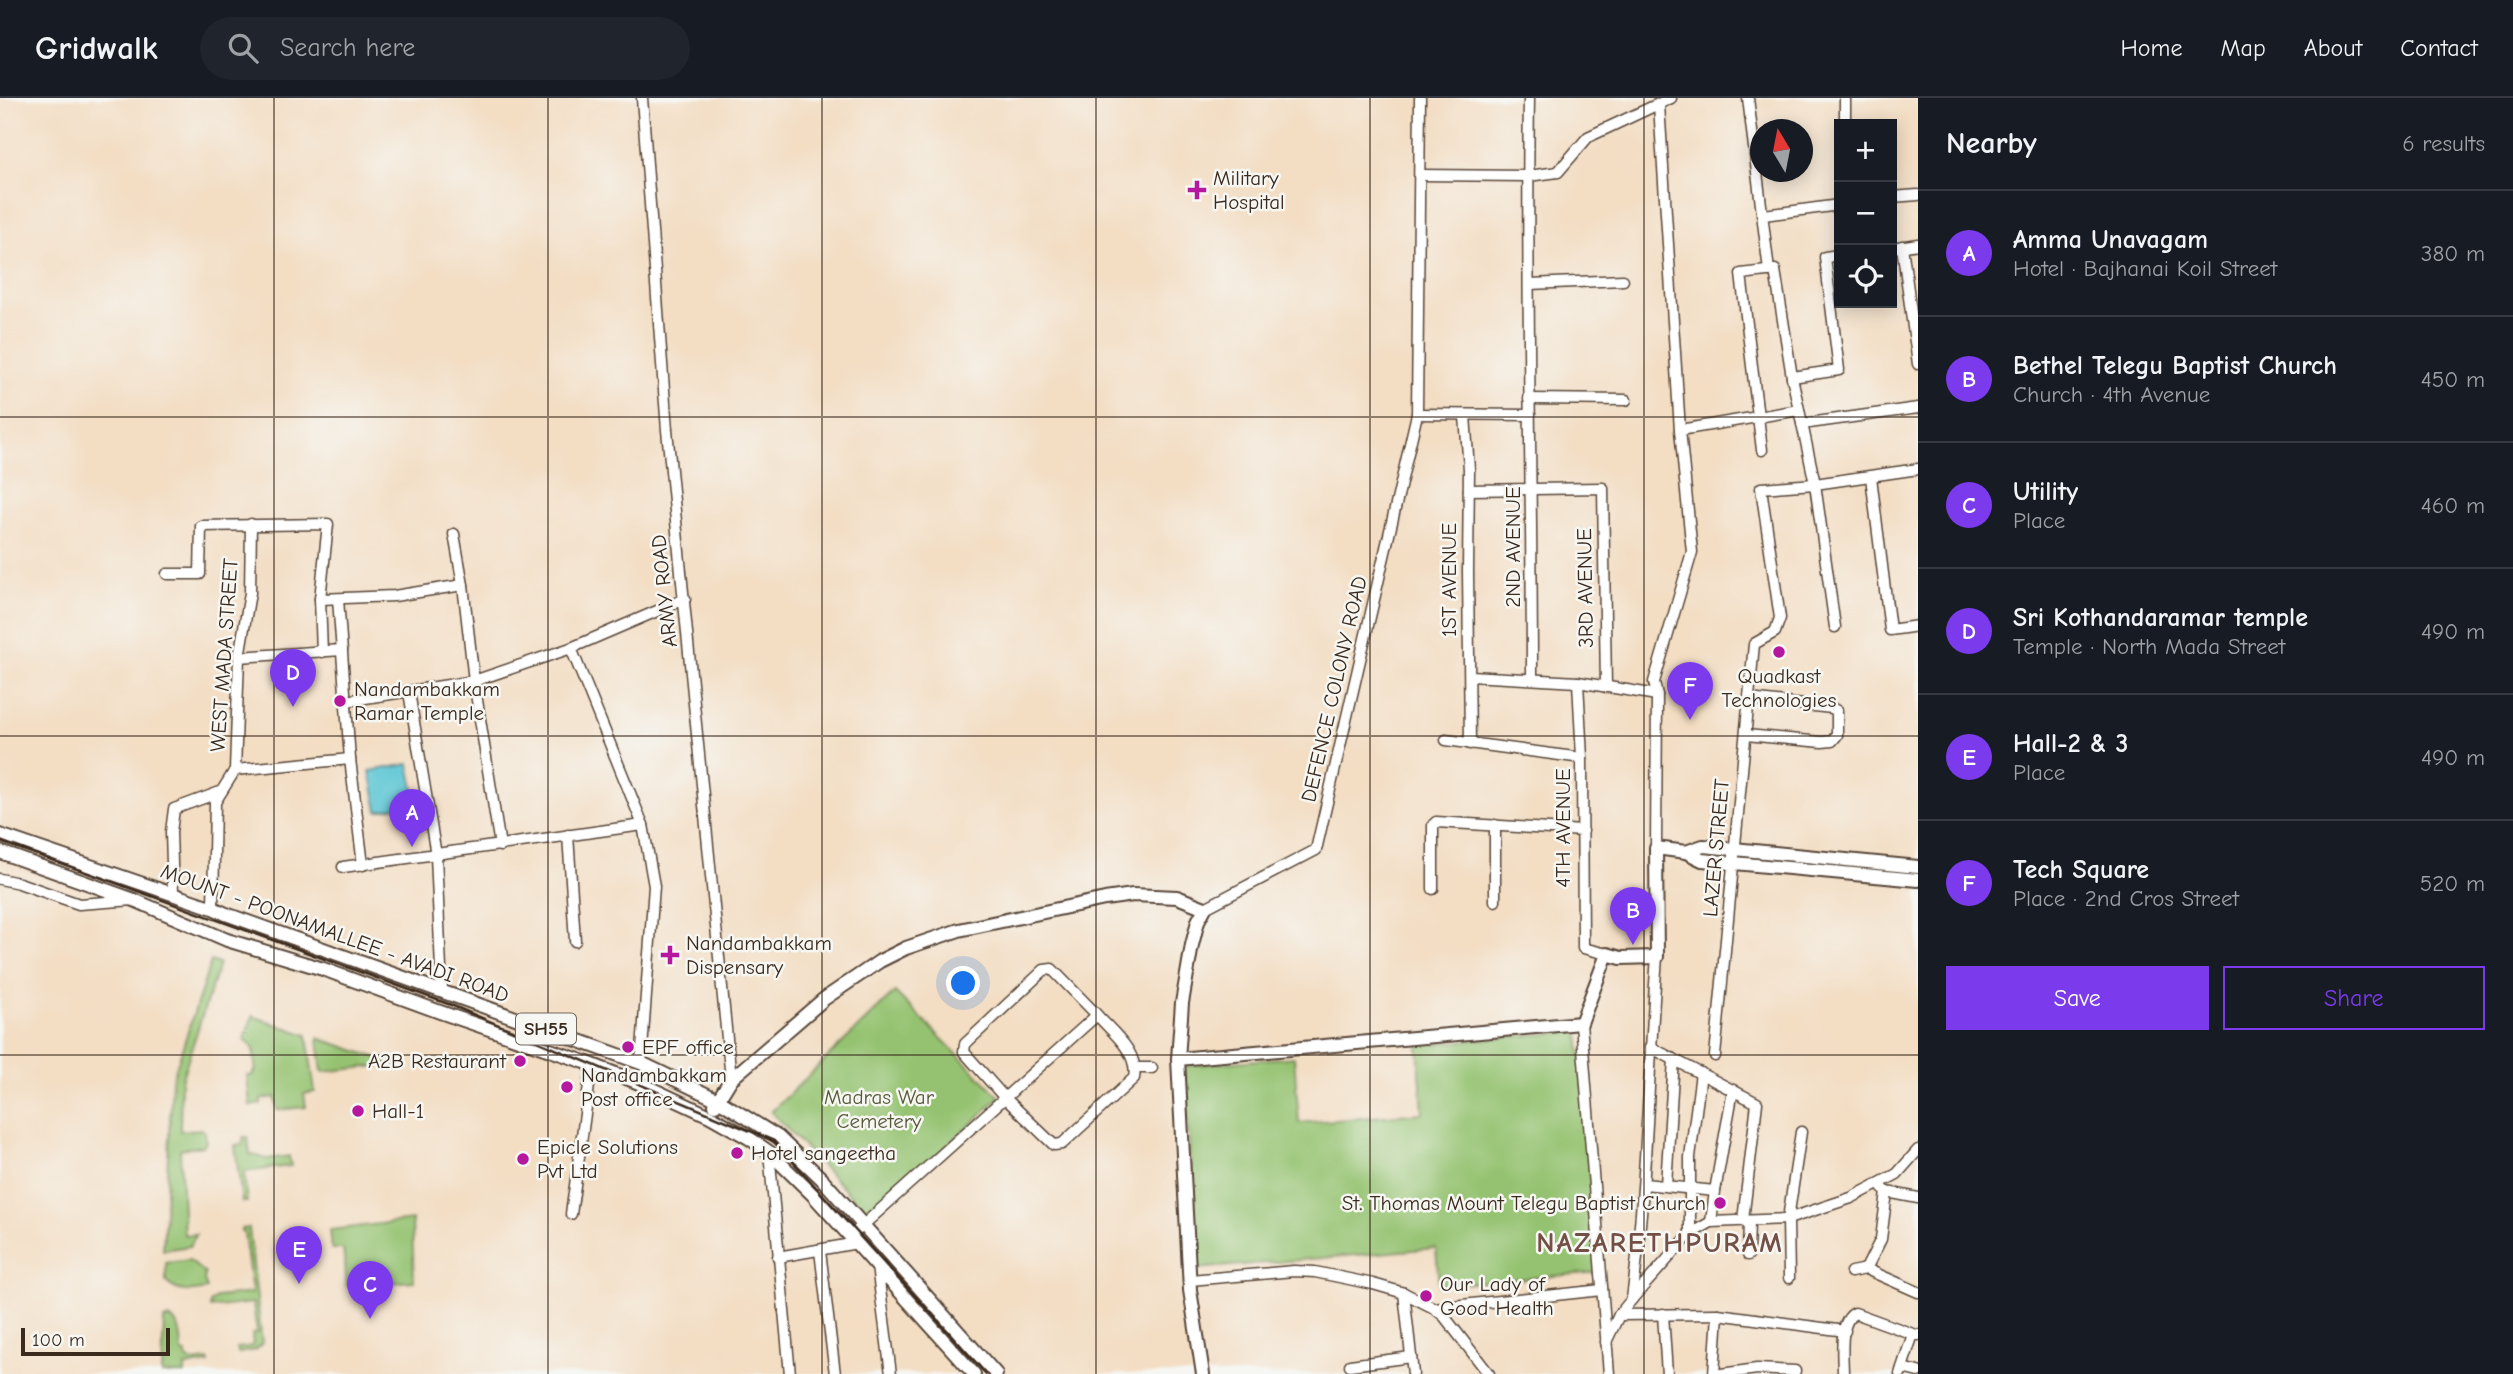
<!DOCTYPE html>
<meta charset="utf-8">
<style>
:root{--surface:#171b24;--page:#20242c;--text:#f1f3f6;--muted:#9ea1a6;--line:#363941;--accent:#7c3aed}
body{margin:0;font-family:"Comic Neue",sans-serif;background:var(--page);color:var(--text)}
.controls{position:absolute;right:21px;top:21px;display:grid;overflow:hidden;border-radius:0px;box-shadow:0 4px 18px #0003}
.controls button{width:63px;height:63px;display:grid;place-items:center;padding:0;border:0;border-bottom:2px solid var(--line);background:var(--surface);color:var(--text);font:35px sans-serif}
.compass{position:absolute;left:1750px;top:21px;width:63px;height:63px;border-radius:50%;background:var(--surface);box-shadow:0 4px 18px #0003;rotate:350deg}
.scale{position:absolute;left:21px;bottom:18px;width:149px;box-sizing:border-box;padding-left:7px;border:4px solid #3b2a1e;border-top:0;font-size:19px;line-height:24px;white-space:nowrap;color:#3b2a1e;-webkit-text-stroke:5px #f6f6f2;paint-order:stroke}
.you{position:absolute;left:964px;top:886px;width:24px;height:24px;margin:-18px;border:5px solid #fff;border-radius:50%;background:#1a73e8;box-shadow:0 0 0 10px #1a73e833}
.badge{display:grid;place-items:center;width:46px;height:46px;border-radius:50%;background:var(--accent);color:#fff;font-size:23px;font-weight:700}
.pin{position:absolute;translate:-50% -58px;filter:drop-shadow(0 2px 4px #0008)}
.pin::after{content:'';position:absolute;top:37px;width:24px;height:21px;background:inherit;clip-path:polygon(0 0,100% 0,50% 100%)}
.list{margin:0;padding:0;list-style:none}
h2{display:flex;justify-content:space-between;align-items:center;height:91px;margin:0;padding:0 28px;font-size:30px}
h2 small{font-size:23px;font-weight:400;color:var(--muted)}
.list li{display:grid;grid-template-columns:46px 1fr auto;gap:21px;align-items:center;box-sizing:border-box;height:126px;padding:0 28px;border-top:2px solid var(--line)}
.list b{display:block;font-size:26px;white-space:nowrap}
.list p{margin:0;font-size:23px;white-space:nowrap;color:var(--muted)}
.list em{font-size:23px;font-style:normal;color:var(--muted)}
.actions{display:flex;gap:14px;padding:21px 28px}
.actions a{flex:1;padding:16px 0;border:2px solid var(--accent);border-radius:0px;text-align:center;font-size:24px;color:var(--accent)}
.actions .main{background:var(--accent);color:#fff}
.icon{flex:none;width:38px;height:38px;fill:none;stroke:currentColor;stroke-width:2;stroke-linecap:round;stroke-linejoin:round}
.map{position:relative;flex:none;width:1918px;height:1276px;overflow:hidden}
header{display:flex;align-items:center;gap:42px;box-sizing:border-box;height:98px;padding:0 35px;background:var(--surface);border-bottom:2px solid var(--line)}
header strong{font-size:33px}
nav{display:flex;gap:38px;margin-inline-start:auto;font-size:24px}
.search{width:490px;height:63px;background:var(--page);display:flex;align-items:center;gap:18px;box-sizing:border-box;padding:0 24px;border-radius:38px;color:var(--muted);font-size:26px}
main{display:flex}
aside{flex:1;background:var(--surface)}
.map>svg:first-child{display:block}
.green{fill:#94c270;stroke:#687647;stroke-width:2}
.water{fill:#5bc6d4;stroke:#4b7879;stroke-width:2}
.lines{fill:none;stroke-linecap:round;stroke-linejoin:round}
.minor-casing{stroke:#574537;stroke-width:13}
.major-casing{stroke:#574537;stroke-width:16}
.minor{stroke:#fff;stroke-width:10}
.major{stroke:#fff;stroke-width:12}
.rail{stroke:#3b2a1e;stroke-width:2.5}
.grid{fill:none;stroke:#3b2a1e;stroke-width:2;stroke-opacity:0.55}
.poi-dot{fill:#b5179e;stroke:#f6f6f2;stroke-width:2.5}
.labels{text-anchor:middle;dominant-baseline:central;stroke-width:5;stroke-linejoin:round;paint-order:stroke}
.shield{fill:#f6f6f2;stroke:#73675e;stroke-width:2}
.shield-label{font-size:19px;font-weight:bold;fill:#3b2a1e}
.poi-label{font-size:21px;fill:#3b2a1e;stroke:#f6f6f2;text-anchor:start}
.street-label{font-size:21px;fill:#3b2a1e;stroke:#f6f6f2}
.park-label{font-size:21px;fill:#565837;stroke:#f6f6f2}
.district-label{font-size:28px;font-weight:bold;letter-spacing:2px;fill:#734f46;stroke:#f6f6f2}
</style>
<header>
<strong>Gridwalk</strong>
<div class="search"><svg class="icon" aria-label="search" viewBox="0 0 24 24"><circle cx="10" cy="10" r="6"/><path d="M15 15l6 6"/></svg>Search here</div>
<nav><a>Home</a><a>Map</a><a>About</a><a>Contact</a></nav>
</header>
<main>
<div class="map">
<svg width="1918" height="1276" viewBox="0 0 1918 1276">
<rect width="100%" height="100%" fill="#f6f6f2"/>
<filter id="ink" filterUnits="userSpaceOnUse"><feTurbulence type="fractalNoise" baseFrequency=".0143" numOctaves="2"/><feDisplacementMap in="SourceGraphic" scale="14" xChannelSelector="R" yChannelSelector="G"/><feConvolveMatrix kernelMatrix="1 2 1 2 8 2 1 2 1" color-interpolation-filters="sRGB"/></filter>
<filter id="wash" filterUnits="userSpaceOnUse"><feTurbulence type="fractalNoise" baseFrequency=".00686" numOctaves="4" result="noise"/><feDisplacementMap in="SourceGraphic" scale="28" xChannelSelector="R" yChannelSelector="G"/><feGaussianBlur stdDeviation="1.57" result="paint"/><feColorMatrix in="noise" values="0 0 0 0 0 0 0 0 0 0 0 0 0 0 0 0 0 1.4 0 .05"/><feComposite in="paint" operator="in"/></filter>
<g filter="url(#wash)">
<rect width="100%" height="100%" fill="#f3ddc3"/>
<g class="green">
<polygon points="211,863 219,866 181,983 180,1033 201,1031 205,1034 206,1044 203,1048 180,1051 184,1137 196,1136 190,1148 163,1152 172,982"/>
<polygon points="895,894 1000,999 871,1119 771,1014"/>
<polygon points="253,918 307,937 315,994 304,996 306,1009 277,1012 275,999 261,1001 261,1006 250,1008 247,978 253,977 253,974 256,973 253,950 244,941"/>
<polygon points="1579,933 1599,1174 1439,1188 1436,1150 1196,1171 1185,968 1294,959 1299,1025 1423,1015 1418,947"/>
<polygon points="318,940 396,966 322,974"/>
<polygon points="243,1039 248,1039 250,1056 267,1061 289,1058 291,1068 244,1074 247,1104 242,1104 235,1047 243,1046"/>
<polygon points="412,1122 414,1183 347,1188 343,1151 332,1151 330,1132"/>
<polygon points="249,1130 262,1245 256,1252 238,1255 237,1250 253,1248 252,1236 257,1235 253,1205 210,1210 210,1205 217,1199 252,1195 244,1135 241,1134 241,1131"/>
<path d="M189,1162L205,1176L204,1182L207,1191C192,1194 178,1196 166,1184V1165Z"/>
<path d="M169,1220C182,1226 181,1241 182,1254L186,1255V1259L192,1264L208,1262L209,1265L185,1269V1276H162L164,1222Z"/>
</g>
<polygon class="water" points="409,666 417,705 378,713 370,673"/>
</g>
<g filter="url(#ink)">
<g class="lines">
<g class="minor-casing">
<g id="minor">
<polyline points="642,0 667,332 731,981"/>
<path d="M1529,0C1526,193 1532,387 1532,580"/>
<polyline points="1748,0 1769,173"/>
<polyline points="1845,0 1845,26"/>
<polyline points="1420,77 1528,78 1558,74 1588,39 1671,0"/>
<polyline points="1892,99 1918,97"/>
<polyline points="1764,117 1839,107"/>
<polyline points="1902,148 1918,266"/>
<polyline points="1892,150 1918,146"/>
<polyline points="1530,186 1623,182"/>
<polyline points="1792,279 1839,272 1825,159 1839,157"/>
<polyline points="1529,301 1626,302"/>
<polyline points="1417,316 1530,317"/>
<polyline points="1465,318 1469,371 1468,474 1470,646"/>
<polyline points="1802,326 1918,310"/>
<polyline points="1680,332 1799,312"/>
<polyline points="1762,352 1741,176 1775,172 1792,279 1815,386 1835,529"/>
<polyline points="1871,379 1890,532 1918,528"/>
<polyline points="1469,392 1603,390 1606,589"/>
<polyline points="454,436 463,487 474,583 500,748"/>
<polyline points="167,476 200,476 201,428 328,426 320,501 322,554"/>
<polyline points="320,501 394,498 463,487"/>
<polyline points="338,501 350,661 363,767"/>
<polyline points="571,550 643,727 654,788 641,965"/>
<polyline points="239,559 342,552"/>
<polyline points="1470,578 1578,584 1657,597"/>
<polyline points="1578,584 1582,660 1583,850 1607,856"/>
<polyline points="409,594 436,757 442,894"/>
<polyline points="346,603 474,583 571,550 685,501"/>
<polyline points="1746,637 1822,644 1832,643 1837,637 1837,613 1832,610 1749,601"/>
<polyline points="1446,642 1582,660"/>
<polyline points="235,672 350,661"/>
<polyline points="568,737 575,843"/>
<polyline points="1656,750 1657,597 1654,584 1692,454 1680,332 1659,7"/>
<polyline points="343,769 643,727"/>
<polyline points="0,781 19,785 79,806 134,802"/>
<polyline points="1433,791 1433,727 1436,724 1583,733"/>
<polyline points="173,796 171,734 174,711 220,694"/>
<polyline points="1495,803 1495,727"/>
<polyline points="213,810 215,704 235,672 239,559 250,495 251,426"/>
<polyline points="1205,810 1316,752 1417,316 1420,0"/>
<polyline points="1581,925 1609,1276"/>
<polyline points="1650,949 1757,1005 1743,1122"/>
<polyline points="1715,958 1754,546 1775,534 1780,520 1761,390 1815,386 1918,371"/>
<polyline points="1136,970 1152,970"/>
<polyline points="769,1054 790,1276"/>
<polyline points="1644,1086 1715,1093"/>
<polyline points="1666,1087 1674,961"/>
<polyline points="1882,1090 1887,1094 1918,1100"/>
<polyline points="571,1116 592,966"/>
<polyline points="1711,1124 1715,1093 1733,992"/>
<polyline points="1690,1136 1690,1059 1701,975"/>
<path d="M851,1138L1097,917L1052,871L1044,872L965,946L964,954L1004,999L1054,1047L1062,1046L1134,980C1139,954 1113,935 1097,917"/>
<polyline points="820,1153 835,1276"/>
<polyline points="1748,1157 1749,1123"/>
<polyline points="778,1159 857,1145"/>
<polyline points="877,1168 891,1276"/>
<polyline points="1866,1171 1881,1141 1887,1094"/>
<polyline points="1851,1174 1866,1171 1918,1194"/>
<polyline points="1789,1180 1788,1121 1801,1034"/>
<polyline points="1190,1182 1294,1173 1315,1174 1373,1186 1404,1195 1434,1210 1444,1218 1489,1276"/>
<polyline points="1404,1195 1413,1276"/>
<path d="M1632,1201C1647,1088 1648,973 1657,859"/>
<polyline points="1434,1210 1602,1192"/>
<polyline points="1663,1216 1667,1276"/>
<polyline points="1619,1217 1718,1216 1845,1233"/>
<polyline points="1606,1244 1619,1217 1632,1201 1690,1136 1711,1124 1788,1121 1851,1100 1897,1076 1918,1052"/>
<polyline points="1350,1267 1411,1259"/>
<polyline points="1902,1270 1918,1274"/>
<polyline points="1714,1276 1718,1216"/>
<polyline points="1721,1276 1757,1271 1795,1273"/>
<path d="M1843,1276C1843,1259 1838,1223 1855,1215L1913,1236"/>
<polyline points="1900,1276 1913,1236 1918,1237"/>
</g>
</g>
<g class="major-casing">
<g id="major">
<polyline points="0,737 213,810 226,816 641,965 718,1002 778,1039 822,1081 996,1276"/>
<polyline points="0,754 134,802 227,842 323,871 440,914 585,964 639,985 710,1018 749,1040 769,1054 812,1096 974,1276"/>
<polyline points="1686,754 1703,748 1918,769"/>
<polyline points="1178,961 1581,925 1607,856 1621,860 1657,859 1656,750 1686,754 1702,762 1918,782"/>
<polyline points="715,1007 731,981 824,901 880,863 906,850 959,832 1105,801 1133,797 1177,799 1205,810 1198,823 1192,847 1182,905 1178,961 1190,1192 1203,1276"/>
</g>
</g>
<use href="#minor" class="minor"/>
<use href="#major" class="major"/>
<polyline class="rail" points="0,743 451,907 774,1043 986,1276"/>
</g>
</g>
<path class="grid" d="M274,0V1276M548,0V1276M822,0V1276M1096,0V1276M1370,0V1276M1644,0V1276M0,319H1918M0,638H1918M0,957H1918"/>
<g class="poi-dot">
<path d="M1193.5 81.5h7v7h7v7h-7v7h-7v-7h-7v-7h7z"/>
<circle cx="1779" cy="554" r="7"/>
<circle cx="340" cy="603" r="7"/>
<path d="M666.5 846.5h7v7h7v7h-7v7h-7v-7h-7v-7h7z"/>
<circle cx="628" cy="949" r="7"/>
<circle cx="520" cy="963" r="7"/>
<circle cx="567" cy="989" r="7"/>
<circle cx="358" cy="1013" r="7"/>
<circle cx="737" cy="1055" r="7"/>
<circle cx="523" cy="1061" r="7"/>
<circle cx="1720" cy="1105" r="7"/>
<circle cx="1426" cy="1198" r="7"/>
</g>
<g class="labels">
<rect class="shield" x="516" y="915.5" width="60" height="31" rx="5"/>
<g class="shield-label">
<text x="546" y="931">SH55</text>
</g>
<g class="poi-label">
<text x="1213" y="80">Military<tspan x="1213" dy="24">Hospital</tspan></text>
<text x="1779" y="578" text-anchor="middle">Quadkast<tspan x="1779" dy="24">Technologies</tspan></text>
<text x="354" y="591">Nandambakkam<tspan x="354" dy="24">Ramar Temple</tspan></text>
<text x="686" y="845">Nandambakkam<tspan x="686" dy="24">Dispensary</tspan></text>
<text x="642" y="949">EPF office</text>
<text x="506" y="963" text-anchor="end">A2B Restaurant</text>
<text x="581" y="977">Nandambakkam<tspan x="581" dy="24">Post office</tspan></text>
<text x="372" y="1013">Hall-1</text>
<text x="537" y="1049">Epicle Solutions<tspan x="537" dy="24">Pvt Ltd</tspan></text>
<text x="751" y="1055">Hotel sangeetha</text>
<text x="1706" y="1105" text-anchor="end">St. Thomas Mount Telegu Baptist Church</text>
<text x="1440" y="1186">Our Lady of<tspan x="1440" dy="24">Good Health</tspan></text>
</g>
<g class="street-label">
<text transform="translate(1513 449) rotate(-90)">2ND AVENUE</text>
<text transform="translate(1449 482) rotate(-90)">1ST AVENUE</text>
<text transform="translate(1585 490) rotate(-91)">3RD AVENUE</text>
<text transform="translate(664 493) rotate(-96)">ARMY ROAD</text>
<text transform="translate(224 557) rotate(-86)">WEST MADA STREET</text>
<text transform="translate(1334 591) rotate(-77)">DEFENCE COLONY ROAD</text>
<text transform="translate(1563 730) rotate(-90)">4TH AVENUE</text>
<text transform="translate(1716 750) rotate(-85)">LAZER STREET</text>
<text transform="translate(335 835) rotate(20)">MOUNT - POONAMALLEE - AVADI ROAD</text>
</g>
<g class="park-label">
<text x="879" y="999">Madras War<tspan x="879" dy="24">Cemetery</tspan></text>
</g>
<g class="district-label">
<text x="1660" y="1145">NAZARETHPURAM</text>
</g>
</g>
</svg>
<div class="controls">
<button>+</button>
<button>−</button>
<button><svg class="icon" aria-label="locate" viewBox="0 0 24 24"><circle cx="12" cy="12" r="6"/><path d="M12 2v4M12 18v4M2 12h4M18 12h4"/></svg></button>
</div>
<svg class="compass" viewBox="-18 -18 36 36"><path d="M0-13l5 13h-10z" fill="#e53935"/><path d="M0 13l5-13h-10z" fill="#9ea1a6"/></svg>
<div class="scale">100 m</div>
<div class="you"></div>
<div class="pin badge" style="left:412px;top:749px">A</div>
<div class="pin badge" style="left:1633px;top:847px">B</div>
<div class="pin badge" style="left:370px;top:1221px">C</div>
<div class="pin badge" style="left:293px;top:609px">D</div>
<div class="pin badge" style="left:299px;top:1186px">E</div>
<div class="pin badge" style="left:1690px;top:622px">F</div>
</div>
<aside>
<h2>Nearby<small>6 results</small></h2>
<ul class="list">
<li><span class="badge">A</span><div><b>Amma Unavagam</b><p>Hotel · Bajhanai Koil Street</p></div><em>380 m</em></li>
<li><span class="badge">B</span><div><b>Bethel Telegu Baptist Church</b><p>Church · 4th Avenue</p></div><em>450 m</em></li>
<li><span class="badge">C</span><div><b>Utility</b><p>Place</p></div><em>460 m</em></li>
<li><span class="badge">D</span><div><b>Sri Kothandaramar temple</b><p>Temple · North Mada Street</p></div><em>490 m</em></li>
<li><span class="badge">E</span><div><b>Hall-2 &amp; 3</b><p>Place</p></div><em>490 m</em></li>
<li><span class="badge">F</span><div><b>Tech Square</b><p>Place · 2nd Cros Street</p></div><em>520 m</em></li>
</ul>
<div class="actions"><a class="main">Save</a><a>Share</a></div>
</aside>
</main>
